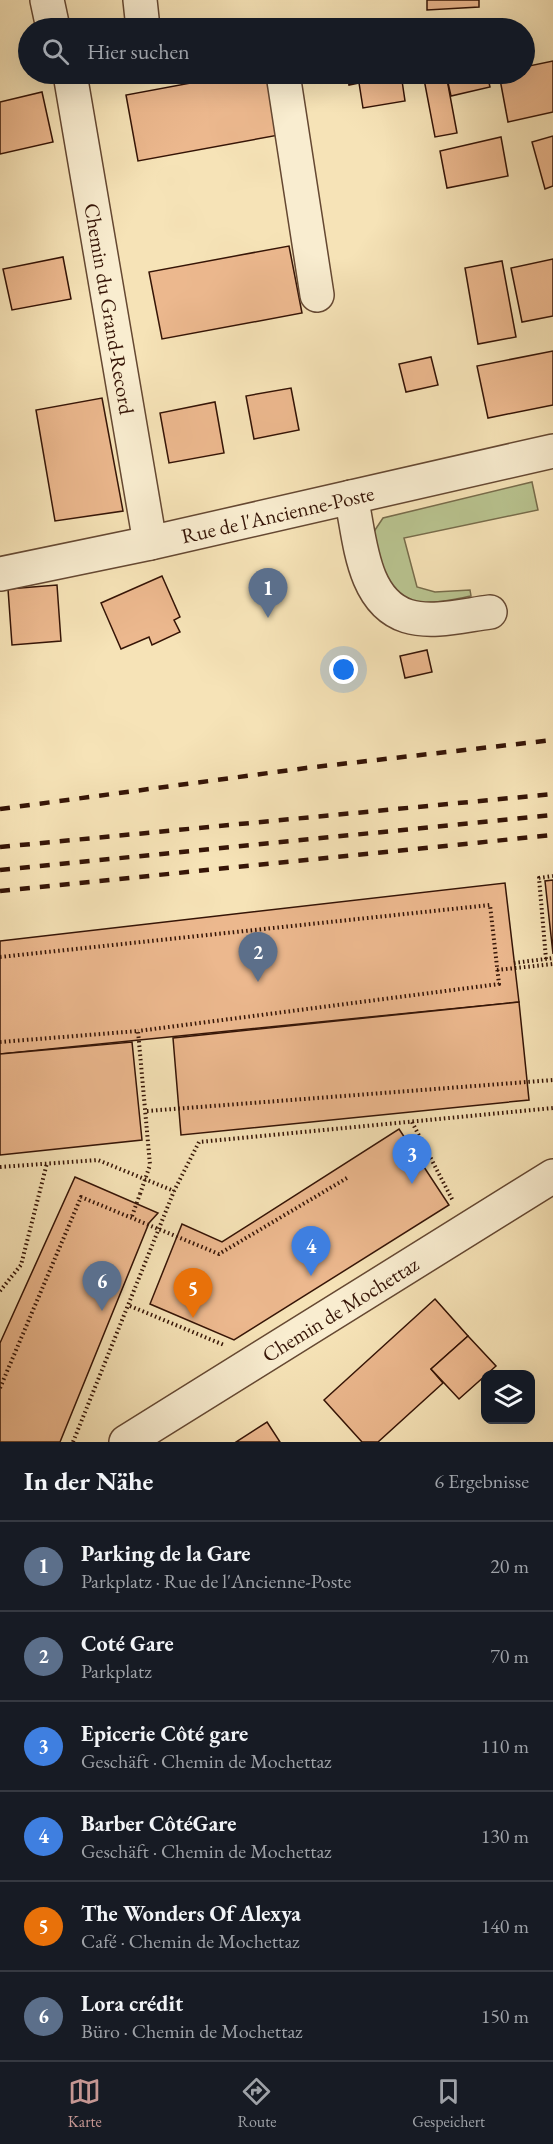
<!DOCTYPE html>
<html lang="de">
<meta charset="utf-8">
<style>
:root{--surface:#171b24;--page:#242831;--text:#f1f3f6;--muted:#9ea1a6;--line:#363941;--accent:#c59692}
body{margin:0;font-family:"EB Garamond",serif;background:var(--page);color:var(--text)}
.controls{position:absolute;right:18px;bottom:18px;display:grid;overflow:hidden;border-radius:12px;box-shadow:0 6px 24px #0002}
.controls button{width:54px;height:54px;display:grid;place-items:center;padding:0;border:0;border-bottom:2px solid var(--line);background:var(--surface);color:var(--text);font:30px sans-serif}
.you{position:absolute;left:344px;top:670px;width:21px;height:21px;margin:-15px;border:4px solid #fff;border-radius:50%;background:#1a73e8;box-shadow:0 0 0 9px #1a73e833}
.badge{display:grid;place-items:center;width:39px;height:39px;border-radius:50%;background:var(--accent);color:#fff;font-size:20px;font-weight:700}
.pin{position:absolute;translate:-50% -50px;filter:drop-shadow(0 2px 3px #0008)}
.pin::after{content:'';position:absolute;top:32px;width:21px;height:18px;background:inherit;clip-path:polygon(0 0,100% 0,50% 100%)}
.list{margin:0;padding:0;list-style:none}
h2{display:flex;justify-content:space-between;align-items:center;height:78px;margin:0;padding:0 24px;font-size:26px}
h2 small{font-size:20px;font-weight:400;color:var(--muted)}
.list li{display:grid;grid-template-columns:39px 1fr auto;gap:18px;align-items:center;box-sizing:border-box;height:90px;padding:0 24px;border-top:2px solid var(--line)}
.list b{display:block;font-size:22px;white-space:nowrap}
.list p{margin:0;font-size:20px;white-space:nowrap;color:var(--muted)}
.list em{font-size:20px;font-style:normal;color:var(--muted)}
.icon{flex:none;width:33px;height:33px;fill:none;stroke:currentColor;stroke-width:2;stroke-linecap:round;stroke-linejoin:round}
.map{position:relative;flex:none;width:553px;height:1442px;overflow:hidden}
.search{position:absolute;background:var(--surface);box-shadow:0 6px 24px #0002;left:18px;right:18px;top:18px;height:66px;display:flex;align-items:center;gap:15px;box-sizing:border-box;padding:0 21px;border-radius:33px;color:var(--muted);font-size:22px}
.sheet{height:618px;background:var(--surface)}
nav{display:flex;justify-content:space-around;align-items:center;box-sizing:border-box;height:84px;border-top:2px solid var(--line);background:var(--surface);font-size:16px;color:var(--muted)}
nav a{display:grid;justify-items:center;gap:3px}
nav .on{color:var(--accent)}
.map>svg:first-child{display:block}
.green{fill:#b9c490;stroke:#776c4b;stroke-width:1.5}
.building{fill:#ecb88e;stroke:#351406;stroke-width:1.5}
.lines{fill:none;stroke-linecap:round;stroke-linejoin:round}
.street-casing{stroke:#654832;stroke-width:36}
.path{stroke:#351406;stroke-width:4;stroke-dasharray:1.5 3;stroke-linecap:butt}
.street{stroke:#f9edd0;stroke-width:33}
.rail{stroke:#351406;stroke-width:4.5;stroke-dasharray:10 10;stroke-linecap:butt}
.path-bridge{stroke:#351406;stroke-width:4;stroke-dasharray:1.5 3;stroke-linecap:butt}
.labels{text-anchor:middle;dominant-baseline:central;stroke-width:4.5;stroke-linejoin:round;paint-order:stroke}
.street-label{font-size:21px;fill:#351406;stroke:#f9edd0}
</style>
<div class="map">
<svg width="553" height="1442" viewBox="0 0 553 1442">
<rect width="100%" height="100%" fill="#f6e3b7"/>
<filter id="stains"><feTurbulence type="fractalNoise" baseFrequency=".00333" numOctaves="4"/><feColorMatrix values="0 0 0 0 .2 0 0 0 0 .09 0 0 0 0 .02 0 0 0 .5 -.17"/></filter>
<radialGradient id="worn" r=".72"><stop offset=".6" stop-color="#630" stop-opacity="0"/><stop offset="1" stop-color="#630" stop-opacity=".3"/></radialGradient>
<path class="green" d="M532,482L538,510L404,538L417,587L435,592L470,590L471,596C445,601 398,614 385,580C379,565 377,548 373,533L383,518Z"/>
<g class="building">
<polygon points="427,0 479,0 479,7 427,10"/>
<polygon points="553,61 553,112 508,122 499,74 524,74 524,67"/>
<polygon points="239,74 267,74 279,135 138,161 126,95"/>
<polygon points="347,74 401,74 405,101 363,108 359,83 349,85"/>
<polygon points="423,74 446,74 457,133 435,137"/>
<polygon points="446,74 487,74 490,87 451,96"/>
<polygon points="42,92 53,142 0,154 0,102"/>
<polygon points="553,136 553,186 545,189 532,142"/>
<polygon points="501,137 508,176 447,188 440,151"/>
<polygon points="289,246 302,313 162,339 149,272"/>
<polygon points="63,257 71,299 12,310 3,269"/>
<polygon points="553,259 553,316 522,322 511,268"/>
<polygon points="502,261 516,337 478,344 465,268"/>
<polygon points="553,351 553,405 488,418 477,366"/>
<polygon points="431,357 438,385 406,392 399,364"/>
<polygon points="291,388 299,430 254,439 246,396"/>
<polygon points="102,398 123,511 55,521 36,410"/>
<polygon points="215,402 224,453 169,463 160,413"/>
<polygon points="162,576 180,617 174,620 180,632 152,645 149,637 121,649 101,603"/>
<polygon points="57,585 61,641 12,645 8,589"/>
<polygon points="427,650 432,672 405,678 400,656"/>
<polygon points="553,880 553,954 545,881"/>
<polygon points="505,883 519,1002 0,1054 0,941"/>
<polygon points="519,1002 529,1100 181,1135 173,1038"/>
<polygon points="132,1042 142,1140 0,1155 0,1054"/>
<polygon points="399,1129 449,1205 234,1340 150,1304 182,1224 222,1242"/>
<polygon points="75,1177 158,1213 149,1223 60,1442 0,1442 0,1343"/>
<polygon points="435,1299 468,1336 431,1369 443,1383 378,1442 362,1442 324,1400"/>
<polygon points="468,1336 496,1366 459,1399 431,1369"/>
<polygon points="267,1422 280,1442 236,1442"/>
</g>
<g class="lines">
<g class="street-casing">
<g id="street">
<polyline points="47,0 53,28"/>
<polyline points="140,0 143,28"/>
<path id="s1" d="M70,74L150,543"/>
<polyline points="283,74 317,295"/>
<path d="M351,497C360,536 361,601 407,616C432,624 465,615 490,612"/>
<path id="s2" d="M0,574L150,543L553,451"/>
<path id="s3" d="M126,1442L553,1176"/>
</g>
</g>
<g class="path">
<polyline points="0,957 490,905 499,984 138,1031"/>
<polyline points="546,959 539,878 553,876"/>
<polyline points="514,963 553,958"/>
<polyline points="497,970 553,964"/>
<polyline points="0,1042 138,1031 150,1165"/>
<polyline points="147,1111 553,1080"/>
<polyline points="412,1122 453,1201"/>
<polyline points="0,1167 98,1160 174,1191"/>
<polyline points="132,1216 140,1194"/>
<polyline points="0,1291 21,1265 47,1163"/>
<polyline points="130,1306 224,1345"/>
<polyline points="0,1388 81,1197 219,1254 347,1178"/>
<polyline points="73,1442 174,1191 199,1142 553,1108"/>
</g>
<use href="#street" class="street"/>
<g class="rail">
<polyline points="0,809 306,768 553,740"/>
<polyline points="0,847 553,794"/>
<polyline points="0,870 553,815"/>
<polyline points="0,891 553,835"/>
</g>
<polyline class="path-bridge" points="140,1194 150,1165"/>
</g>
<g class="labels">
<g class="street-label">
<text stroke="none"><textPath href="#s1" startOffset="238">Chemin du Grand-Record</textPath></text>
<text stroke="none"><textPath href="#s2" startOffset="284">Rue de l'Ancienne-Poste</textPath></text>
<text stroke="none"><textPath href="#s3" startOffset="252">Chemin de Mochettaz</textPath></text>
</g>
</g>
<rect width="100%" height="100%" filter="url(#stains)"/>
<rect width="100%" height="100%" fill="url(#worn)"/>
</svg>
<div class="controls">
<button><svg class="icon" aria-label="layers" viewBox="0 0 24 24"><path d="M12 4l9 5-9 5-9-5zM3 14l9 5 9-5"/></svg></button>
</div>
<div class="you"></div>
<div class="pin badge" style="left:268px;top:618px;background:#5c6f8a">1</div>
<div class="pin badge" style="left:258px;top:982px;background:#5c6f8a">2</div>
<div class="pin badge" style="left:412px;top:1184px;background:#3f7fe0">3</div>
<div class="pin badge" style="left:311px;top:1276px;background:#3f7fe0">4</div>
<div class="pin badge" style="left:193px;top:1318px;background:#e8710a">5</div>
<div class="pin badge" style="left:102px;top:1311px;background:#5c6f8a">6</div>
<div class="search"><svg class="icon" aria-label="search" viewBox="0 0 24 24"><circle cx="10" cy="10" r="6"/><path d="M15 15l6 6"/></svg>Hier suchen</div>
</div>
<section class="sheet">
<h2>In der Nähe<small>6 Ergebnisse</small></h2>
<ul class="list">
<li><span class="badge" style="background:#5c6f8a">1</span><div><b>Parking de la Gare</b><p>Parkplatz · Rue de l'Ancienne-Poste</p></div><em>20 m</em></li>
<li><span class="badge" style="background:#5c6f8a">2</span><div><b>Coté Gare</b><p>Parkplatz</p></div><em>70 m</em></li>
<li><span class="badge" style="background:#3f7fe0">3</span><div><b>Epicerie Côté gare</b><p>Geschäft · Chemin de Mochettaz</p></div><em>110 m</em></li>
<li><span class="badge" style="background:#3f7fe0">4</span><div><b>Barber CôtéGare</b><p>Geschäft · Chemin de Mochettaz</p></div><em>130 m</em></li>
<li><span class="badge" style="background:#e8710a">5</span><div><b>The Wonders Of Alexya</b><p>Café · Chemin de Mochettaz</p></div><em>140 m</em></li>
<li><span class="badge" style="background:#5c6f8a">6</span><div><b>Lora crédit</b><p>Büro · Chemin de Mochettaz</p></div><em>150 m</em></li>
</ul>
</section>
<nav>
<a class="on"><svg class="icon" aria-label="map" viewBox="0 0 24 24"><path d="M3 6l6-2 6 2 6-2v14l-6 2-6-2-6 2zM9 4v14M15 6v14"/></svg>Karte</a>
<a><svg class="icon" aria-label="directions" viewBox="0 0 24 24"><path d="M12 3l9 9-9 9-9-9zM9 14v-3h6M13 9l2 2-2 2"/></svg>Route</a>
<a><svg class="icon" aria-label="saved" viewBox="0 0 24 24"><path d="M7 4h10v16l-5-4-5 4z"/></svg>Gespeichert</a>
</nav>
